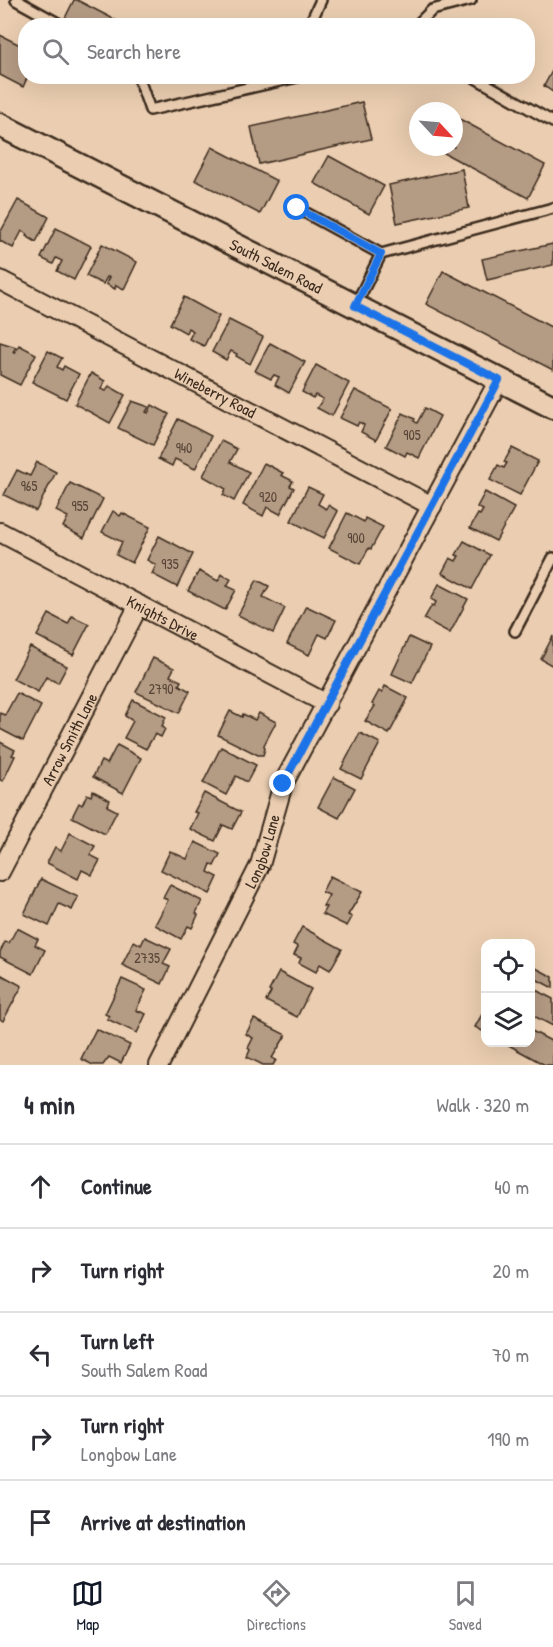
<!DOCTYPE html>
<meta charset="utf-8">
<style>
:root{--surface:#fff;--page:#f7f7f7;--text:#2b2b33;--muted:#7c7c81;--line:#e1e1e2;--accent:#111827}
body{margin:0;font-family:"Patrick Hand",sans-serif;background:var(--page);color:var(--text)}
.controls{position:absolute;right:18px;bottom:18px;display:grid;overflow:hidden;border-radius:12px;box-shadow:0 6px 24px #0002}
.controls button{width:54px;height:54px;display:grid;place-items:center;padding:0;border:0;border-bottom:2px solid var(--line);background:var(--surface);color:var(--text);font:30px sans-serif}
.compass{position:absolute;left:409px;top:102px;width:54px;height:54px;border-radius:50%;background:var(--surface);box-shadow:0 6px 24px #0002;rotate:116deg}
.stop{position:absolute;width:18px;height:18px;margin:-14px;border:4px solid #1a73e8;border-radius:50%;background:#fff}
.stop.end{background:#1a73e8;border-color:#fff;box-shadow:0 2px 6px #0008}
.list{margin:0;padding:0;list-style:none}
h2{display:flex;justify-content:space-between;align-items:center;height:78px;margin:0;padding:0 24px;font-size:26px}
h2 small{font-size:20px;font-weight:400;color:var(--muted)}
.list li{display:grid;grid-template-columns:39px 1fr auto;gap:18px;align-items:center;box-sizing:border-box;height:84px;padding:0 24px;border-top:2px solid var(--line)}
.list b{display:block;font-size:22px;white-space:nowrap}
.list p{margin:0;font-size:20px;white-space:nowrap;color:var(--muted)}
.list em{font-size:20px;font-style:normal;color:var(--muted)}
.icon{flex:none;width:33px;height:33px;fill:none;stroke:currentColor;stroke-width:2;stroke-linecap:round;stroke-linejoin:round}
.map{position:relative;flex:none;width:553px;height:1065px;overflow:hidden}
.search{position:absolute;background:var(--surface);box-shadow:0 6px 24px #0002;left:18px;right:18px;top:18px;height:66px;display:flex;align-items:center;gap:15px;box-sizing:border-box;padding:0 21px;border-radius:24px;color:var(--muted);font-size:22px}
.sheet{height:498px;background:var(--surface)}
nav{display:flex;justify-content:space-around;align-items:center;box-sizing:border-box;height:84px;border-top:2px solid var(--line);background:var(--surface);font-size:16px;color:var(--muted)}
nav a{display:grid;justify-items:center;gap:3px}
nav .on{color:var(--accent)}
.map>svg:first-child{display:block}
.building{fill:#b49b84;stroke:#3b2a1e;stroke-width:1.5}
.lines{fill:none;stroke-linecap:round;stroke-linejoin:round}
.service-casing{stroke:#3b2a1e;stroke-width:14}
.minor-casing{stroke:#3b2a1e;stroke-width:22}
.tertiary-casing{stroke:#3b2a1e;stroke-width:27}
.service{stroke:#ebceb1;stroke-width:9}
.minor{stroke:#ebceb1;stroke-width:18}
.tertiary{stroke:#ebceb1;stroke-width:22}
.route{stroke:#1a73e8;stroke-width:8}
.labels{text-anchor:middle;dominant-baseline:central;stroke-width:4.5;stroke-linejoin:round;paint-order:stroke}
.number-label{font-size:14px;fill:#594638}
.street-label{font-size:16px;fill:#3b2a1e;stroke:#ebceb1}
</style>
<div class="map">
<svg width="553" height="1065" viewBox="0 0 553 1065">
<rect width="100%" height="100%" fill="#ebceb1"/>
<filter id="ink" filterUnits="userSpaceOnUse"><feTurbulence type="fractalNoise" baseFrequency=".0167" numOctaves="2"/><feDisplacementMap in="SourceGraphic" scale="12" xChannelSelector="R" yChannelSelector="G"/><feConvolveMatrix kernelMatrix="1 2 1 2 8 2 1 2 1" color-interpolation-filters="sRGB"/></filter>
<g filter="url(#ink)">
<g class="building">
<polygon points="74,0 77,0 127,26 79,26 65,18"/>
<polygon points="0,35 26,48 26,76 28,76 23,87 0,75"/>
<polygon points="553,69 553,92 544,86"/>
<polygon points="362,102 371,139 259,164 251,127"/>
<polygon points="454,116 545,165 528,198 433,147 454,147"/>
<polygon points="212,147 277,181 260,214 195,180"/>
<polygon points="329,156 384,186 369,214 314,183"/>
<polygon points="462,169 469,208 397,223 389,185"/>
<polygon points="18,200 49,217 36,242 26,236 27,234 22,231 13,248 0,241 0,233"/>
<polygon points="56,228 91,246 74,280 57,271 62,261 56,258 53,264 41,258"/>
<polygon points="102,244 137,262 124,289 116,285 115,289 106,284 109,277 107,277 103,284 86,276"/>
<polygon points="553,244 553,265 487,280 482,259"/>
<polygon points="443,271 553,328 553,370 426,304"/>
<polygon points="184,297 219,316 204,346 189,339 193,331 188,328 186,333 170,324"/>
<polygon points="229,320 263,337 250,364 236,356 237,354 231,351 226,360 212,352"/>
<polygon points="0,342 16,347 13,352 15,353 19,345 36,354 20,385 0,375"/>
<polygon points="270,343 305,362 289,393 275,385 279,377 274,375 271,379 255,371"/>
<polygon points="48,351 62,358 57,367 62,370 64,366 79,374 66,399 32,382"/>
<polygon points="316,365 349,383 332,416 317,408 323,399 315,395 313,398 302,392"/>
<polygon points="91,373 105,381 101,389 106,391 109,386 125,395 110,423 75,404"/>
<polygon points="355,390 392,409 376,440 361,432 364,425 359,422 357,426 340,418"/>
<polygon points="132,401 149,407 146,412 148,413 152,405 169,414 153,445 118,428"/>
<polygon points="425,408 440,416 419,458 407,452 405,456 386,446 403,413 415,419 414,421 417,423"/>
<polygon points="178,419 211,436 195,469 175,459 172,466 158,459"/>
<polygon points="221,441 237,449 230,462 249,472 234,501 223,495 226,489 203,476"/>
<polygon points="512,448 538,461 520,495 490,480 498,465 504,468 507,463 504,462"/>
<polygon points="37,462 56,472 36,511 4,495 17,470 30,476"/>
<polygon points="264,463 283,473 281,475 293,481 290,486 294,488 280,514 267,507 263,516 243,505"/>
<polygon points="70,483 103,499 84,538 63,527 68,517 56,511"/>
<polygon points="308,487 323,494 318,504 326,509 328,505 338,511 324,538 291,521"/>
<polygon points="485,492 514,508 496,541 470,528 478,514 480,515 483,510 477,507"/>
<polygon points="113,511 120,516 122,513 150,527 132,563 116,555 122,542 102,532"/>
<polygon points="347,513 364,522 365,518 383,527 371,549 369,548 360,564 329,548"/>
<polygon points="159,536 193,554 177,587 152,574 156,565 147,560"/>
<polygon points="464,541 490,555 472,589 442,573 450,558 456,561 459,556 456,555"/>
<polygon points="199,571 218,581 221,574 231,579 227,586 236,590 225,610 188,591"/>
<polygon points="257,580 269,586 263,597 285,608 273,633 238,615"/>
<polygon points="439,584 468,599 450,633 424,619 432,605 434,606 436,602 431,599"/>
<polygon points="306,606 336,620 327,638 319,634 309,655 287,644"/>
<polygon points="49,614 68,624 72,616 89,624 73,655 37,636"/>
<polygon points="553,636 553,666 541,659"/>
<polygon points="409,637 430,647 412,683 392,674"/>
<polygon points="30,647 67,666 58,683 46,677 38,692 13,679"/>
<polygon points="153,658 174,668 170,676 181,681 179,685 190,691 179,713 136,692"/>
<polygon points="385,686 408,698 389,734 365,721 375,706 372,704 379,691 382,693"/>
<polygon points="17,693 41,706 23,741 0,729 0,713 5,715"/>
<polygon points="133,700 166,717 162,726 165,729 161,737 155,734 146,749 124,738 133,721 125,716"/>
<polygon points="230,711 242,717 243,714 255,720 259,713 276,722 264,745 265,749 263,755 258,755 218,735"/>
<polygon points="360,733 380,743 361,779 341,769"/>
<polygon points="0,742 15,750 12,755 15,756 3,781 0,780"/>
<polygon points="117,745 141,758 123,793 93,777 101,761 107,764"/>
<polygon points="221,747 256,765 247,782 236,776 226,795 203,783"/>
<polygon points="334,777 355,788 339,818 318,807"/>
<polygon points="93,791 110,800 107,806 117,811 105,834 72,817 79,803 82,805 87,794 91,796"/>
<polygon points="204,793 241,812 232,829 223,825 215,841 190,829 198,813 194,812"/>
<polygon points="70,833 95,846 90,855 100,860 92,875 82,870 78,879 47,863 55,847 61,851"/>
<polygon points="195,842 220,854 214,866 211,864 208,872 218,877 210,894 161,870 170,851 187,859"/>
<polygon points="330,876 362,892 348,915 352,917 347,926 322,914 326,907 323,906 329,895 322,892"/>
<polygon points="41,879 78,897 72,910 59,904 49,926 24,914"/>
<polygon points="170,885 202,901 196,913 198,915 192,928 188,926 181,939 155,925 168,900 163,898"/>
<polygon points="302,927 342,949 330,970 320,964 316,972 299,963 301,958 294,955 298,947 293,944"/>
<polygon points="17,928 38,939 35,945 45,950 33,974 0,957 0,952 5,942 9,943"/>
<polygon points="145,937 171,949 163,964 170,967 162,984 122,965 134,941 141,945"/>
<polygon points="530,965 553,977 553,988 530,976"/>
<polygon points="279,972 311,989 297,1017 266,1001 271,992 269,991"/>
<polygon points="0,974 22,986 3,1021 0,1019"/>
<polygon points="122,979 146,990 136,1010 146,1014 137,1033 107,1019 109,1016 105,1014"/>
<polygon points="530,987 553,999 553,1026 530,1014"/>
<polygon points="486,1007 486,1033 475,1027"/>
<polygon points="254,1019 286,1035 272,1058 276,1060 273,1065 263,1065 247,1057 250,1050 248,1048 253,1038 246,1034"/>
<polygon points="96,1029 130,1045 121,1063 109,1057 103,1065 93,1065 81,1059"/>
<polygon points="530,1030 553,1042 553,1065 545,1065 503,1042 530,1042"/>
</g>
<g class="lines">
<g class="service-casing">
<g id="service">
<polyline points="16,0 63,26"/>
<polyline points="309,26 321,0"/>
<polyline points="416,26 432,10 471,0"/>
<polyline points="138,76 150,110 302,76"/>
<polyline points="472,76 553,122"/>
<polyline points="297,208 381,254 553,208"/>
<polyline points="355,306 381,254"/>
<polyline points="515,631 553,558"/>
</g>
</g>
<g class="minor-casing">
<g id="minor">
<path id="s1" d="M0,280L432,506"/>
<path id="s2" d="M0,532L327,704"/>
<path id="s3" d="M0,872L139,605"/>
<path id="s4" d="M159,1065L260,865L283,784L499,380"/>
</g>
</g>
<g class="tertiary-casing">
<g id="tertiary">
<path id="s5" d="M0,125L553,407"/>
</g>
</g>
<use href="#service" class="service"/>
<use href="#minor" class="minor"/>
<use href="#tertiary" class="tertiary"/>
</g>
</g>
<g class="lines" filter="url(#ink)">
<polyline class="route" points="283,784 499,380 355,306 381,254 297,208"/>
</g>
<g class="labels">
<g class="number-label">
<text x="412" y="434">905</text>
<text x="184" y="447">940</text>
<text x="29" y="485">965</text>
<text x="268" y="496">920</text>
<text x="80" y="505">955</text>
<text x="356" y="537">900</text>
<text x="170" y="563">935</text>
<text x="161" y="688">2790</text>
<text x="147" y="957">2735</text>
</g>
<g class="street-label">
<text stroke="none"><textPath href="#s5" startOffset="310">South Salem Road</textPath></text>
<text stroke="none"><textPath href="#s1" startOffset="243">Wineberry Road</textPath></text>
<text stroke="none"><textPath href="#s2" startOffset="184">Knights Drive</textPath></text>
<text stroke="none"><textPath href="#s3" startOffset="150">Arrow Smith Lane</textPath></text>
<text stroke="none"><textPath href="#s4" startOffset="238">Longbow Lane</textPath></text>
</g>
</g>
</svg>
<div class="controls">
<button><svg class="icon" aria-label="locate" viewBox="0 0 24 24"><circle cx="12" cy="12" r="6"/><path d="M12 2v4M12 18v4M2 12h4M18 12h4"/></svg></button>
<button><svg class="icon" aria-label="layers" viewBox="0 0 24 24"><path d="M12 4l9 5-9 5-9-5zM3 14l9 5 9-5"/></svg></button>
</div>
<svg class="compass" viewBox="-18 -18 36 36"><path d="M0-13l5 13h-10z" fill="#e53935"/><path d="M0 13l5-13h-10z" fill="#7c7c81"/></svg>
<div class="stop" style="left:297px;top:208px"></div>
<div class="stop end" style="left:283px;top:784px"></div>
<div class="search"><svg class="icon" aria-label="search" viewBox="0 0 24 24"><circle cx="10" cy="10" r="6"/><path d="M15 15l6 6"/></svg>Search here</div>
</div>
<section class="sheet">
<h2>4 min<small>Walk · 320 m</small></h2>
<ul class="list">
<li><svg class="icon" aria-label="ahead" viewBox="0 0 24 24"><path d="M12 20V5M6 11l6-6 6 6"/></svg><div><b>Continue</b></div><em>40 m</em></li>
<li><svg class="icon" aria-label="right" viewBox="0 0 24 24"><path d="M7 20v-9h11M14 6l5 5-5 5"/></svg><div><b>Turn right</b></div><em>20 m</em></li>
<li><svg class="icon" aria-label="left" viewBox="0 0 24 24"><path d="M17 20v-9H6M10 6l-5 5 5 5"/></svg><div><b>Turn left</b><p>South Salem Road</p></div><em>70 m</em></li>
<li><svg class="icon" aria-label="right" viewBox="0 0 24 24"><path d="M7 20v-9h11M14 6l5 5-5 5"/></svg><div><b>Turn right</b><p>Longbow Lane</p></div><em>190 m</em></li>
<li><svg class="icon" aria-label="arrive" viewBox="0 0 24 24"><path d="M6 21V4h12l-3 4 3 4H6"/></svg><div><b>Arrive at destination</b></div></li>
</ul>
</section>
<nav>
<a class="on"><svg class="icon" aria-label="map" viewBox="0 0 24 24"><path d="M3 6l6-2 6 2 6-2v14l-6 2-6-2-6 2zM9 4v14M15 6v14"/></svg>Map</a>
<a><svg class="icon" aria-label="directions" viewBox="0 0 24 24"><path d="M12 3l9 9-9 9-9-9zM9 14v-3h6M13 9l2 2-2 2"/></svg>Directions</a>
<a><svg class="icon" aria-label="saved" viewBox="0 0 24 24"><path d="M7 4h10v16l-5-4-5 4z"/></svg>Saved</a>
</nav>
